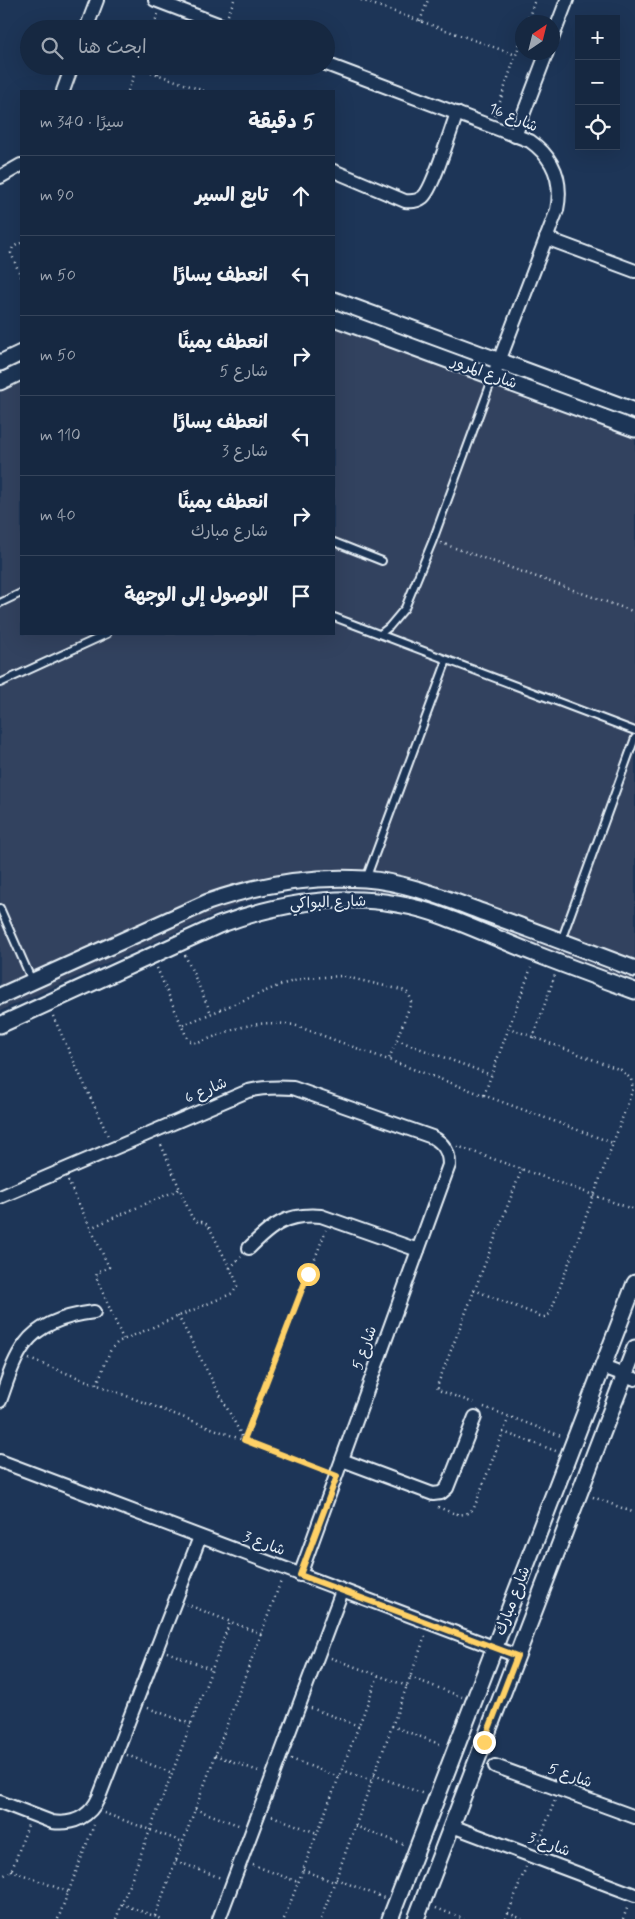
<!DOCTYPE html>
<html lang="ar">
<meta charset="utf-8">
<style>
:root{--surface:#162841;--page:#23344c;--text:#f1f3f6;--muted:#9ea6b1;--line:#35445a}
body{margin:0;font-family:Mynerve,"Playpen Sans Arabic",sans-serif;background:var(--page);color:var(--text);direction:rtl}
.controls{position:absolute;right:15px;top:15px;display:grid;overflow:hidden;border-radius:0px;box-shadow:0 5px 20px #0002}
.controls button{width:45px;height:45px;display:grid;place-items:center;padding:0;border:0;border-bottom:1px solid var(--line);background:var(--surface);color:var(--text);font:25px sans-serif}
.compass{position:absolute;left:515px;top:15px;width:45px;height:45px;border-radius:50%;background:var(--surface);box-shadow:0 5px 20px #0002;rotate:35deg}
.stop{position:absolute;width:15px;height:15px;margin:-11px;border:4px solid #ffd166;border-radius:50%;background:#fff}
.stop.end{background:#ffd166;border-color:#fff;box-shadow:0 1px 5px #0008}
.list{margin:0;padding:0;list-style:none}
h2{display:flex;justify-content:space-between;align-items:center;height:65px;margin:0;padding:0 20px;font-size:21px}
h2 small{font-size:16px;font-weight:400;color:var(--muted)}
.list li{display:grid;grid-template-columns:32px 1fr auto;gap:15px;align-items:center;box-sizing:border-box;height:80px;padding:0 20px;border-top:1px solid var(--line)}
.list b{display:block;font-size:19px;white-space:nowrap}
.list p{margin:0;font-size:16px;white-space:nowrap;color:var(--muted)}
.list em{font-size:16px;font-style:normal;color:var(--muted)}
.icon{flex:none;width:28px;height:28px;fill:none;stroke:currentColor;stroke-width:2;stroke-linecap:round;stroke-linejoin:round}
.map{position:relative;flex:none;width:635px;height:1919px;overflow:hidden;direction:ltr}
.search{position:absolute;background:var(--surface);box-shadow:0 5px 20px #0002;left:20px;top:20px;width:315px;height:55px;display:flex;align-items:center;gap:12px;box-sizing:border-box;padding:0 18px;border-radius:28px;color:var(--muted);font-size:19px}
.panel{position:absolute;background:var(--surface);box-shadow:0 5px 20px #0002;left:20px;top:90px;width:315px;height:545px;border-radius:0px;direction:rtl}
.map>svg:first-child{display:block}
.built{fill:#32425f}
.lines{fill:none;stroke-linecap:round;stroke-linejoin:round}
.service-casing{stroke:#e8f1f8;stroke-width:10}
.minor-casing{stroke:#e8f1f8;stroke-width:16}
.tertiary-casing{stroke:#e8f1f8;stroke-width:19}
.path{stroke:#e8f1f8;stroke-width:2.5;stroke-dasharray:1 4;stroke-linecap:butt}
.service{stroke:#1d3557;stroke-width:6}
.minor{stroke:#1d3557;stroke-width:12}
.tertiary{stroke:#1d3557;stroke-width:15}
.route{stroke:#ffd166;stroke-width:6}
.labels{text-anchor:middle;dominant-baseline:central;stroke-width:4.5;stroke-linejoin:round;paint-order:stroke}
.street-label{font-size:15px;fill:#e8f1f8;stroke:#1d3557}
</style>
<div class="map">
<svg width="635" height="1919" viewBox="0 0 635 1919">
<rect width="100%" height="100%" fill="#1d3557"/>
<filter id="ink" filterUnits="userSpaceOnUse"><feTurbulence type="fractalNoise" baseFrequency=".02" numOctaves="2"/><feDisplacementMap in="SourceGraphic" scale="10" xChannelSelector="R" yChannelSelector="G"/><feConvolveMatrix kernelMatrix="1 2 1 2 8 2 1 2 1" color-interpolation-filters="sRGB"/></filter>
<g filter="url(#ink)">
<polygon class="built" points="334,309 635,418 635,982 438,909 369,890 314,888 276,893 238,904 0,1011 0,374 21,364 21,634 334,634"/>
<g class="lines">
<g class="service-casing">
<g id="service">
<polyline points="334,542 382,561"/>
<polyline points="0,603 21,593"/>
<polyline points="334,617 635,731"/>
<polyline points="380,634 389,627 405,608 433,540 493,377"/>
<polyline points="0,683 107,634"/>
<polyline points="366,879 447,660"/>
<polyline points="0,908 32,981"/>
<polyline points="561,941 635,738"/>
</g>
</g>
<g class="minor-casing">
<g id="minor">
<polyline points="155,0 231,29"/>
<polyline points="86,29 97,0"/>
<polyline points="552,39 567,0"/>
<path d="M326,64L530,141C554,158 563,181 557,210L493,377"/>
<polyline points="63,91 72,66"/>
<polyline points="515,136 547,52"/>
<path d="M334,171L405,201C412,202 418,201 423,197C433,189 451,129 457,113"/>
<polyline points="0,177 21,165"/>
<polyline points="546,238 635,271"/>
<path d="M0,1197L248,1091C263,1087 277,1087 293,1088L432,1137C444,1143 449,1152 449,1165L300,1575"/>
<path d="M249,1248C272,1225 287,1213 321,1216L418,1250"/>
<polyline points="603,1367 635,1379"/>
<path d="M0,1401C7,1382 13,1360 25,1344C40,1323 70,1315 94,1312"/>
<polyline points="342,1460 433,1494 441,1493 447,1488 475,1417"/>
<polyline points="0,1461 517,1656"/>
<polyline points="495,1766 635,1817"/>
<path d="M0,1802L52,1822C73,1825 90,1817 99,1797L200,1537"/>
<polyline points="452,1826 635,1895"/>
<polyline points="219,1919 342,1591"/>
</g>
</g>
<g class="tertiary-casing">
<g id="tertiary">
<polyline points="334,300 635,411"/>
<polyline points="334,318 635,429"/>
<polyline points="0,363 21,353"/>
<polyline points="0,382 21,372"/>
<path d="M0,996L208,902C260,884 310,875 365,879C406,882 447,899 485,913C535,931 585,950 635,969"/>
<path d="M0,1025L219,925C292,898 370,889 445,917C475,928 505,942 536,954C569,967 602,979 635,991"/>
<polyline points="390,1919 635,1283"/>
<polyline points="416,1919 635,1348"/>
</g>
</g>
<g class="path">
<polyline points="361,0 516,55"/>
<polyline points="228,15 234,0"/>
<polyline points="420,21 428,0"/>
<polyline points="527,22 535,0"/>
<polyline points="152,29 158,14"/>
<polyline points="174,29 177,21"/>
<polyline points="137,67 204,91"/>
<polyline points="158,74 161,66"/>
<polyline points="128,91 137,67"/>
<polyline points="495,116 522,37"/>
<polyline points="21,243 13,247 11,253 21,277"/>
<polyline points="441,543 635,612"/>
<polyline points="185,955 211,1013"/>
<path d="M157,968L187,1038L190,1041L198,1043C235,1029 253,1019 294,1025L613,1143"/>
<polyline points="53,1016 109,1138"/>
<path d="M183,1025L283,984L305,978L342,976L402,990C408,992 411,996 411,1003L389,1059"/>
<polyline points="533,1038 555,975"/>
<polyline points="397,1040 491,1075"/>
<polyline points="484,1095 531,968"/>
<polyline points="457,1146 635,1210"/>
<polyline points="68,1181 109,1267 97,1273 96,1277 123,1339"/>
<polyline points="90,1228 180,1189"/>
<polyline points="230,1268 241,1257"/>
<polyline points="474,1290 540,1316 544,1317 550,1314 633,1089 631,1079 621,1070 509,1028"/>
<polyline points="178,1316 244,1440"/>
<polyline points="29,1359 325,1471"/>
<polyline points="97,1384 111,1349 118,1342 233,1293 237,1286 236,1280 208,1225 202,1222 199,1223 192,1218 160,1142"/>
<polyline points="474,1403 438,1390 437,1386 522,1169"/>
<polyline points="484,1407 561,1436"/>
<polyline points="503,1432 556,1451"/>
<polyline points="244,1440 326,1230"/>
<polyline points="593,1497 635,1513"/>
<path d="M438,1507C451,1512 463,1520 474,1508L509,1417"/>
<polyline points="186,1604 261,1634"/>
<polyline points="167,1652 211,1669"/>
<polyline points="331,1658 407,1686"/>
<polyline points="410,1677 462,1697"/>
<polyline points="148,1708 191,1724"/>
<polyline points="311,1708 359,1726"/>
<polyline points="392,1726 442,1745"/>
<polyline points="127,1755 172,1773"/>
<polyline points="215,1755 261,1772"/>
<polyline points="291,1759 339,1777"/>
<polyline points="342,1770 372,1781"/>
<polyline points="374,1775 424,1794"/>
<polyline points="195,1809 241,1826"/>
<polyline points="104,1813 183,1842"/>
<polyline points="272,1816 317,1833"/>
<polyline points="355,1826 403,1844"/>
<polyline points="538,1844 555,1800"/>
<polyline points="176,1861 221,1878"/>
<polyline points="253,1865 298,1882"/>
<polyline points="11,1870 68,1892"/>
<polyline points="303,1870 334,1882"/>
<polyline points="0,1877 9,1873 13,1867 28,1825"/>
<polyline points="336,1879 384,1898"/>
<polyline points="122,1904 162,1919"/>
<polyline points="436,1908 464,1919"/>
<polyline points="508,1913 522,1919"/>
<polyline points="155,1916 281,1581"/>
<polyline points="58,1919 94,1825"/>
<polyline points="116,1919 230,1622"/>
<polyline points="284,1919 378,1676"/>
<polyline points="321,1919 426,1634"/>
<polyline points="506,1919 526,1867"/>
<polyline points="623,1919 628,1906"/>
</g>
<use href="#service" class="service"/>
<use href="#minor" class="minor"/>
<use href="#tertiary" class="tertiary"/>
</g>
</g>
<g class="lines" filter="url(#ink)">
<polyline class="route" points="308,1274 244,1440 337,1476 300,1575 517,1656 484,1742"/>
</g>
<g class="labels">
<g class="street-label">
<text transform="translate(513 118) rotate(23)">شارع 16</text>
<text transform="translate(484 373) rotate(20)">شارع المرور</text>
<text transform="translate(328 903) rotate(-2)">شارع البواكي</text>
<text transform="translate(206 1091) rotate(-23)">شارع 6</text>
<text transform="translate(365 1348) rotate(-70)">شارع 5</text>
<text transform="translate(264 1544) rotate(21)">شارع 3</text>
<text transform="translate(513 1601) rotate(-69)">شارع مبارك</text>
<text transform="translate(570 1776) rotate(20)">شارع 5</text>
<text transform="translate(549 1845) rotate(20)">شارع 3</text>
</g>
</g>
</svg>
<div class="controls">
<button>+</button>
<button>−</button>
<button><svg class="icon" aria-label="locate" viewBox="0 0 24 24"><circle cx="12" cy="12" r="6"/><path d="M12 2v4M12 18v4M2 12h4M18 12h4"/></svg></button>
</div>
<svg class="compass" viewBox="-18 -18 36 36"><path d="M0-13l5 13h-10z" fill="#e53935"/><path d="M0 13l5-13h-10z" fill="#9ea6b1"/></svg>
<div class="stop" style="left:308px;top:1274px"></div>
<div class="stop end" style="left:484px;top:1742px"></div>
<div class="search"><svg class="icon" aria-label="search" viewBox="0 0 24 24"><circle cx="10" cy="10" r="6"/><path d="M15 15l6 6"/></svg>ابحث هنا</div>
<section class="panel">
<h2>5 دقيقة<small>سيرًا · 340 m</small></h2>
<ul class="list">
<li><svg class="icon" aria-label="ahead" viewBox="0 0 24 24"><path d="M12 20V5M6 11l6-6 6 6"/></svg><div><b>تابع السير</b></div><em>90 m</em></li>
<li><svg class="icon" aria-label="left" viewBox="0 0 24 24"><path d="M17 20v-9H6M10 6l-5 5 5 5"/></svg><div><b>انعطف يسارًا</b></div><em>50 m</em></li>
<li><svg class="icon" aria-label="right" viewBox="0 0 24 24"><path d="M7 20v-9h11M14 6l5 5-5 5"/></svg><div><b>انعطف يمينًا</b><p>شارع 5</p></div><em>50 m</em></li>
<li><svg class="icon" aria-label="left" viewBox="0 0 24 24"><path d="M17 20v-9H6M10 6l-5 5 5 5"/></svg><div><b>انعطف يسارًا</b><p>شارع 3</p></div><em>110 m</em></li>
<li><svg class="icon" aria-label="right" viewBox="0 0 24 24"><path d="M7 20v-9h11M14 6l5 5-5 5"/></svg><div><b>انعطف يمينًا</b><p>شارع مبارك</p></div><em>40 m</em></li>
<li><svg class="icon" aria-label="arrive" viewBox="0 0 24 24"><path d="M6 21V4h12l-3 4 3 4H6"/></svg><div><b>الوصول إلى الوجهة</b></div></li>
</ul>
</section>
</div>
